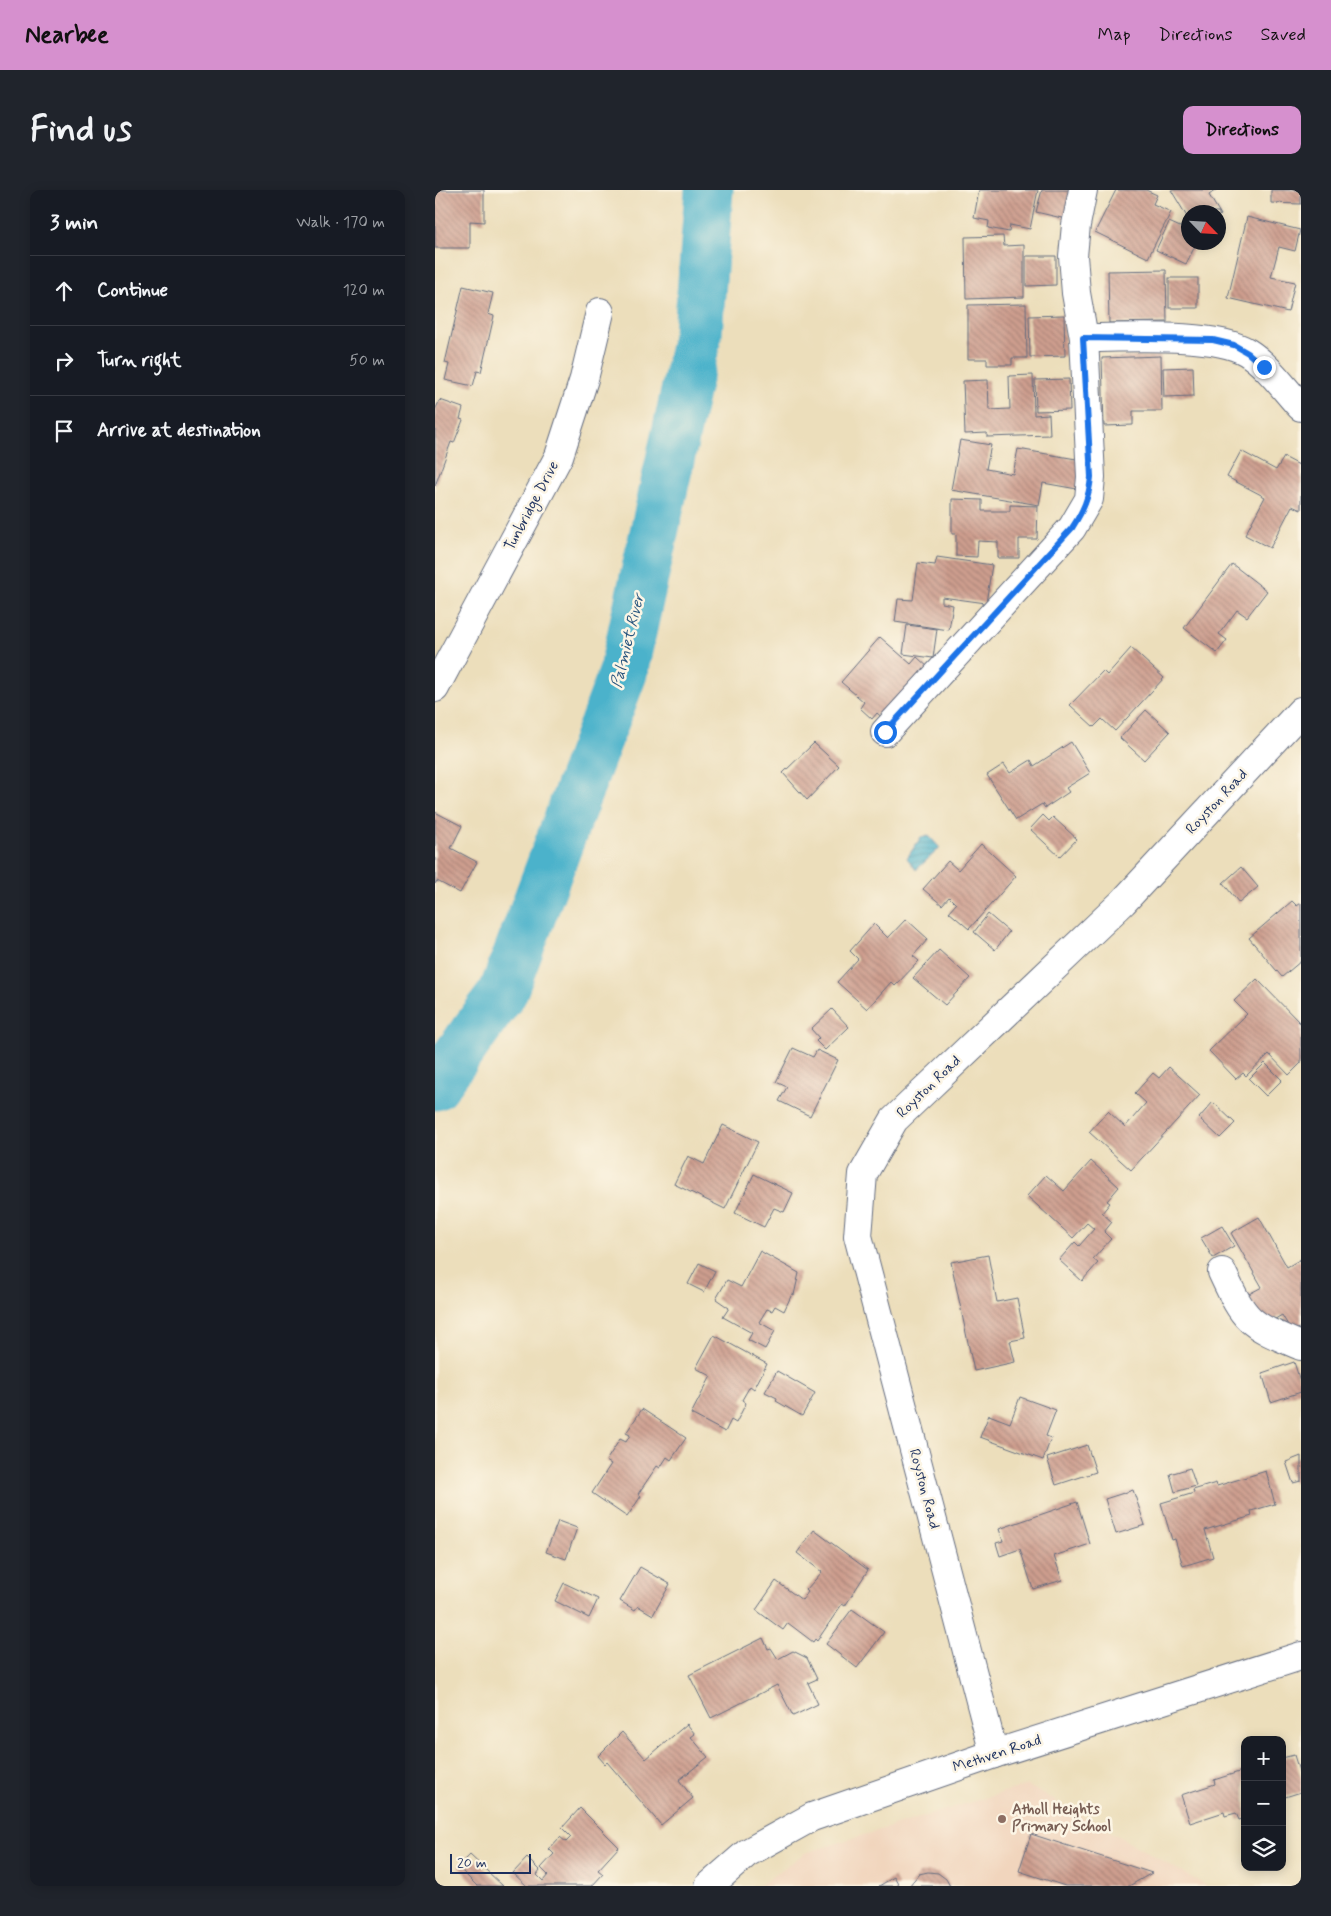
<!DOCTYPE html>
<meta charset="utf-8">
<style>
:root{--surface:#171b24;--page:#20242c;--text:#f1f3f6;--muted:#9ea1a6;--line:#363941;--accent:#d690ce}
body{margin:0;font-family:Mynerve,sans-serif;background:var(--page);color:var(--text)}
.controls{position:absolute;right:15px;bottom:15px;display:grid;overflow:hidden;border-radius:10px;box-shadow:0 2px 12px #0003}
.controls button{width:45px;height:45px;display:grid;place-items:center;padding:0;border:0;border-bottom:1px solid var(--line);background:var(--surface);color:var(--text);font:25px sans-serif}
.compass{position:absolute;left:746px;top:15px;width:45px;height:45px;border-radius:50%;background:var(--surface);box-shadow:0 2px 12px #0003;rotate:115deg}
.scale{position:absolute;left:15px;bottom:12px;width:81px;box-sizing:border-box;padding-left:5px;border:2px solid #1b2f5e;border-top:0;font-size:14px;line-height:18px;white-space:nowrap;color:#1b2f5e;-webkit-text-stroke:4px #fcf5e5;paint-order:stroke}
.stop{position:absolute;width:15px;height:15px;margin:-11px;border:4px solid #1a73e8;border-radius:50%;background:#fff}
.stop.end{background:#1a73e8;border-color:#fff;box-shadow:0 1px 5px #0008}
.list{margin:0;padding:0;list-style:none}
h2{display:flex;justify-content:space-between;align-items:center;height:65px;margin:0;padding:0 20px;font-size:21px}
h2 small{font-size:16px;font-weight:400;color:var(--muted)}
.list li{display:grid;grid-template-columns:32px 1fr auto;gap:15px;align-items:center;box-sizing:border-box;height:70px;padding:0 20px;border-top:1px solid var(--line)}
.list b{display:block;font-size:19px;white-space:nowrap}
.list em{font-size:16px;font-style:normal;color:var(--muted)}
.icon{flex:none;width:28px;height:28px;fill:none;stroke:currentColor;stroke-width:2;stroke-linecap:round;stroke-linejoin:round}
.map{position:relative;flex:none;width:866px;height:1696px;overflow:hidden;border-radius:10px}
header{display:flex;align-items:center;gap:30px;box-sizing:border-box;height:70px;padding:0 25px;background:var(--accent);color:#111}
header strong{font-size:24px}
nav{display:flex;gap:28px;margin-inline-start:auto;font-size:18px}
.intro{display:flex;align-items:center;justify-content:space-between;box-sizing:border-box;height:120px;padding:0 30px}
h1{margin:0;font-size:35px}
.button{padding:12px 22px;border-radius:10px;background:var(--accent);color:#111;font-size:18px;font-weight:700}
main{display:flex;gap:30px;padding:0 30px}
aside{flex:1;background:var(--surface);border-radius:10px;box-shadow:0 2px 12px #0003}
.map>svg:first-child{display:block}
.built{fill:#f1d5bd}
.water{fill:url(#water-rules);stroke:#347094}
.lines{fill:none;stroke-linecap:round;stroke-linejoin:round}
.river{stroke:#4cb2cb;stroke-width:49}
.building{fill:url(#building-back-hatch)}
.minor-casing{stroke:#646c7f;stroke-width:30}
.minor{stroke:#fff;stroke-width:28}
.route{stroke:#1a73e8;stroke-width:6}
.education-dot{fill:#8d6e63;stroke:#fcf5e5;stroke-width:2}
.labels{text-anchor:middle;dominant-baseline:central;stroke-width:5;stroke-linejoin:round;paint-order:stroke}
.street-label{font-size:15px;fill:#1b2f5e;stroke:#fcf5e5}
.education-label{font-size:15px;font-weight:bold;fill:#785e54;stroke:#fcf5e5;text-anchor:start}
.water-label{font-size:16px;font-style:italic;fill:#2a567f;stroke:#fcf5e5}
</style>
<header>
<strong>Nearbee</strong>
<nav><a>Map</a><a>Directions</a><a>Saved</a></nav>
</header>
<div class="intro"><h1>Find us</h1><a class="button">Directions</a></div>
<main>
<aside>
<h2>3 min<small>Walk · 170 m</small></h2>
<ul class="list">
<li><svg class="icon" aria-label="ahead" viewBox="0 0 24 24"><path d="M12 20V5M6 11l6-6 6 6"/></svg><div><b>Continue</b></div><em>120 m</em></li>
<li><svg class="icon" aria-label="right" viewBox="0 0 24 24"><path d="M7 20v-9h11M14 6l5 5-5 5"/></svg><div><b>Turn right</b></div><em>50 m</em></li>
<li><svg class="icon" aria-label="arrive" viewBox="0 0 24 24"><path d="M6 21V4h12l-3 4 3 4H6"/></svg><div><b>Arrive at destination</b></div></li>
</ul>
</aside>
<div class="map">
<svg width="866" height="1696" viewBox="0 0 866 1696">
<defs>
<pattern id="water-rules" width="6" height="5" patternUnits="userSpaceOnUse" patternTransform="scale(1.25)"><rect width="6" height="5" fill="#4cb2cb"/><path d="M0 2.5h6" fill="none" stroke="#3e91a8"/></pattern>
<pattern id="building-back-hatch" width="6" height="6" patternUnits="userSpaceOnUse" patternTransform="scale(1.25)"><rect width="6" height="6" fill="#ce9e8e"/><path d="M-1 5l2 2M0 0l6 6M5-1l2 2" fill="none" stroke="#a68177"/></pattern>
</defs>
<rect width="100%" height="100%" fill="#fcf5e5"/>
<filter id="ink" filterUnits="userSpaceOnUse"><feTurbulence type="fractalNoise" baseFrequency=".02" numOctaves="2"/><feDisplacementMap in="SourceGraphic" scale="10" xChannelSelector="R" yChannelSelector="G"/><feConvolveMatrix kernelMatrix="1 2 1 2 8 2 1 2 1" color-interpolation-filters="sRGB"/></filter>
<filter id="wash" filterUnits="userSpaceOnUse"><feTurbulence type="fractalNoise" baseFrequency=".0096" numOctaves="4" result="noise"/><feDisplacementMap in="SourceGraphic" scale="20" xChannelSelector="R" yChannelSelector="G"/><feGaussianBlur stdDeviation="1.12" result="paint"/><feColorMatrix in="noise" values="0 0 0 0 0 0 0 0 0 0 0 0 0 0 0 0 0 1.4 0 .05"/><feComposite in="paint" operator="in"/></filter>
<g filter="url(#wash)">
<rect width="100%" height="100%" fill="#ecdebb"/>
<polygon class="built" points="592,1595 772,1696 324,1696 370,1663"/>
<polygon class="water" points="494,646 505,658 481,680 472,668 486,647"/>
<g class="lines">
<polyline class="river" points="0,896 68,802 188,483 263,143 274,0"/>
</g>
<g id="blocks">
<g class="building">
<polygon points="0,0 49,0 49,32 35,31 35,58 0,58"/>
<polygon points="544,0 603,0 595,39 575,35 574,42 553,38 554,31 539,28"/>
<polygon points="607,0 636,0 631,29 601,22"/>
<polygon points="681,0 711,0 722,5 718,14 736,22 713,68 660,42"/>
<polygon points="736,0 781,0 774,5 786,25 784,26 784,22 754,22 754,30"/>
<polygon points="836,0 866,0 866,14 836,13"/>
<polygon points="812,27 865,40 860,61 844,57 836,87 860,92 853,122 793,108"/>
<polygon points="734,32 754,41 754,52 762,52 751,74 721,60"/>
<polygon points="568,46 569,56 589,55 589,107 531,109 530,47"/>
<polygon points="591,66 621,66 621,95 591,96"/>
<polygon points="731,80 732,132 674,133 673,81"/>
<rect x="734" y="88" width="29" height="30"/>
<polygon points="28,96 58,103 53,124 59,126 46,182 42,181 38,196 10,190 14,174 10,173"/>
<polygon points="591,114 592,168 577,168 577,175 552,175 552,169 533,169 533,115"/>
<polygon points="629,125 630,166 595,167 594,126"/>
<polygon points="726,166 727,221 698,221 698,235 669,236 667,168"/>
<polygon points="758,177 759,206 729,207 728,178"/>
<polygon points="598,185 599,225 614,224 615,245 552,247 552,243 530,244 528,191 553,190 554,220 575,219 574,186"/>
<polygon points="634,189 635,220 601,221 600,190"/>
<polygon points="5,210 28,218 25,229 28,230 19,253 16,252 0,296 0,220"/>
<polygon points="525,250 556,255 551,279 578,284 583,259 647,270 642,299 608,293 604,315 516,300"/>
<polygon points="806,261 841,280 849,267 866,276 866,320 857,316 835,358 810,345 830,307 792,287"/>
<polygon points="517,309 547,310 547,321 575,321 575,315 603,316 602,349 584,349 584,368 563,368 563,352 543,351 542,367 521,366 521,344 517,344"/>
<polygon points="502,367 557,375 551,413 507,407 507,413 518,415 514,440 460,432 463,409 478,410 483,373 500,375"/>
<polygon points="797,374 832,401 812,427 802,420 784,444 792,450 782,463 749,438"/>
<polygon points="472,435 502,439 498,468 468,464"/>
<polygon points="445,447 476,474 482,467 495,479 451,531 442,523 437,529 425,518 429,512 406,492"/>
<polygon points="696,458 729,488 680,541 667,529 659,537 635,515 668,481 672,485"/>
<polygon points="711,520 735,542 709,570 685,548"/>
<polygon points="636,552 655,583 631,598 634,602 610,618 607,614 581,630 552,585 569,574 575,583 596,570 599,576"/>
<polygon points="379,553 404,576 372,610 348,583"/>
<polygon points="0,622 27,636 16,658 42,672 25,703 2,691 0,694"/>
<polygon points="608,625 614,631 618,627 642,649 625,667 595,639"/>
<polygon points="546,654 581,686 534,739 514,722 521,714 514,707 507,715 488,699 513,671 523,680"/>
<polygon points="806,677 823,697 804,713 788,693"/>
<polygon points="857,711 862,716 866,713 866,771 847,787 814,748"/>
<polygon points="553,724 574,742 560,760 539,742"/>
<polygon points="471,729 493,749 478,766 484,771 460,796 456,792 432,819 402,792 423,769 415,761 439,734 453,748"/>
<polygon points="504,760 535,788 510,815 478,788"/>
<polygon points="822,789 866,834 866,873 854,885 834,864 811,886 808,883 801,889 774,861 812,824 799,811"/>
<polygon points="397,819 414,837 390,860 381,851 384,848 376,839"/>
<polygon points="358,858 378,867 382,860 403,870 375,926 344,911 352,897 341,892"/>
<polygon points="830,873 847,890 831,906 814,889"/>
<polygon points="734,877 765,905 696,980 654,942 673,921 690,937 711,913 700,903 718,883 724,888"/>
<polygon points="778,912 800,933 785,948 764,928"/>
<polygon points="288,935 323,952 290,1019 239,994 253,966 269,974"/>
<polygon points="656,971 684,997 672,1011 675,1013 667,1023 677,1032 669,1042 676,1049 658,1069 663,1073 647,1091 624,1070 640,1052 644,1056 659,1039 652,1033 638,1048 592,1006 611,985 629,1001"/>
<polygon points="319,984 358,1003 349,1022 339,1018 329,1037 300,1023"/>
<polygon points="824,1027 852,1077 866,1069 866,1137 857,1142 847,1125 830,1135 812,1105 827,1097 796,1043"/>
<polygon points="787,1036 799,1056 778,1068 766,1048"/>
<polygon points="325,1061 364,1083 359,1105 357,1104 349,1121 340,1116 337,1121 332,1119 324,1132 340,1141 330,1159 313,1150 317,1143 288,1127 294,1118 281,1109 292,1090 306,1097"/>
<polygon points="553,1065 562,1112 582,1108 590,1148 575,1151 580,1172 539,1181 516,1072"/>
<polygon points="264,1073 280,1081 269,1102 253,1094"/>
<polygon points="279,1145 332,1174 319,1199 315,1196 307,1210 311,1213 301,1233 296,1230 290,1242 256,1224 276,1186 261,1178"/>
<polygon points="859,1172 866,1194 866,1202 836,1212 827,1183"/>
<polygon points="342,1181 380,1203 367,1226 341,1211 342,1208 330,1202"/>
<polygon points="585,1207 621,1220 611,1246 616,1248 608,1270 545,1247 554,1225 575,1233"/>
<polygon points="207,1219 251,1248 236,1270 232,1267 225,1278 222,1276 203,1304 206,1306 192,1327 157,1303 176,1274 171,1271 185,1249 191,1252 195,1245 191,1243"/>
<polygon points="652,1255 661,1282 621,1295 612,1268"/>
<polygon points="866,1266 866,1291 858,1293 851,1272"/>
<polygon points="755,1278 761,1296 740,1302 735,1284"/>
<polygon points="831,1281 840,1314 816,1321 817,1326 770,1340 778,1367 748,1376 740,1349 737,1350 726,1313 759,1303 758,1300 781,1293 782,1296"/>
<polygon points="698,1300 710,1335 681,1344 670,1309"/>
<polygon points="642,1312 655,1354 619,1366 627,1390 598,1399 585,1359 565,1366 561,1353 568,1351 564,1339"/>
<polygon points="123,1331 142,1338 131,1369 111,1362"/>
<polygon points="379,1340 433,1380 410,1416 407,1414 382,1451 380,1449 378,1452 353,1433 348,1440 321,1420 341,1391 367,1410 373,1402 371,1400 387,1382 362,1363"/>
<polygon points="205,1377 235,1394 218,1425 203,1416 200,1420 185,1411"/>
<polygon points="129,1393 163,1409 154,1428 120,1411"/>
<polygon points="417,1419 449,1442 422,1478 391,1454"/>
<polygon points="328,1448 333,1459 336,1458 343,1469 358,1461 372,1468 382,1489 373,1493 383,1514 358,1526 342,1495 276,1528 254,1485"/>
<polygon points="252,1534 260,1544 256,1547 273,1567 244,1590 258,1608 226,1635 172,1572 170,1574 163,1566 187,1542 211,1569"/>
<polygon points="859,1565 866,1588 866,1602 847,1608 847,1568"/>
<polygon points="810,1580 810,1628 804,1630 801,1623 790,1626 789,1622 755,1633 746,1605 780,1594 779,1590"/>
<polygon points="145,1618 184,1657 163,1680 168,1684 157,1696 92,1696 78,1683 92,1668 105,1681 102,1685 108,1691 113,1685 106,1678 119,1664 114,1659 125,1647 131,1652 136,1647 127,1638"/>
<polygon points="596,1644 717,1683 694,1696 630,1696 584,1681"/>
<polygon points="35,1665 68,1696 42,1696 23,1677"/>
<polygon points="493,1682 503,1683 511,1689 515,1696 474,1696 484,1684"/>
<polygon points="459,1687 464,1696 444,1696"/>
</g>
</g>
</g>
<g filter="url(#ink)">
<use href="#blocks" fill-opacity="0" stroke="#646c7f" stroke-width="1"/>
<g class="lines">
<g class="minor-casing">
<g id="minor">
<path d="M649,148C689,148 780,142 812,162C833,175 849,199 866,217"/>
<polyline points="0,498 124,266 149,189 165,122"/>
<polyline points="450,542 637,338 654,309 656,287 649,148 641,103 638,66 641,35 648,0"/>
<path d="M787,1082C811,1134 814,1134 866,1156"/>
<polyline points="559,1564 423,1046 428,984 459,930 688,712 866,521"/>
<polyline points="274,1696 312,1663 377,1627 559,1564 866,1466"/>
</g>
</g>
<use href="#minor" class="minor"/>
</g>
</g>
<g class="lines" filter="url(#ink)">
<path class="route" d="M450,542L637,338C648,321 654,308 656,287L648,148L778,150L799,155L813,163L829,177"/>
</g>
<circle class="education-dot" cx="567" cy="1629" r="5"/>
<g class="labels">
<g class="street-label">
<text transform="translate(97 316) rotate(-62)">Tunbridge Drive</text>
<text transform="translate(782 612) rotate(-47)">Royston Road</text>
<text transform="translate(494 897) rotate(-44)">Royston Road</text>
<text transform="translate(489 1299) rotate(75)">Royston Road</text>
<text transform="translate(562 1564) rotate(-18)">Methven Road</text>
</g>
<g class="education-label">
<text x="577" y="1620">Atholl Heights<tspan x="577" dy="17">Primary School</tspan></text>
</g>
<g class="water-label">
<text transform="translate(193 451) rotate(-76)">Palmiet River</text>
</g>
</g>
</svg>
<div class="controls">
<button>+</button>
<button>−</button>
<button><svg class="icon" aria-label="layers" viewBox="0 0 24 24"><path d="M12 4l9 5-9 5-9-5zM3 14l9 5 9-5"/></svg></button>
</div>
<svg class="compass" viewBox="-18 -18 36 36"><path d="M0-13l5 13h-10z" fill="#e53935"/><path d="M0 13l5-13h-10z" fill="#9ea1a6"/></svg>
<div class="scale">20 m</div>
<div class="stop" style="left:450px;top:542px"></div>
<div class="stop end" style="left:829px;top:177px"></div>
</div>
</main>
